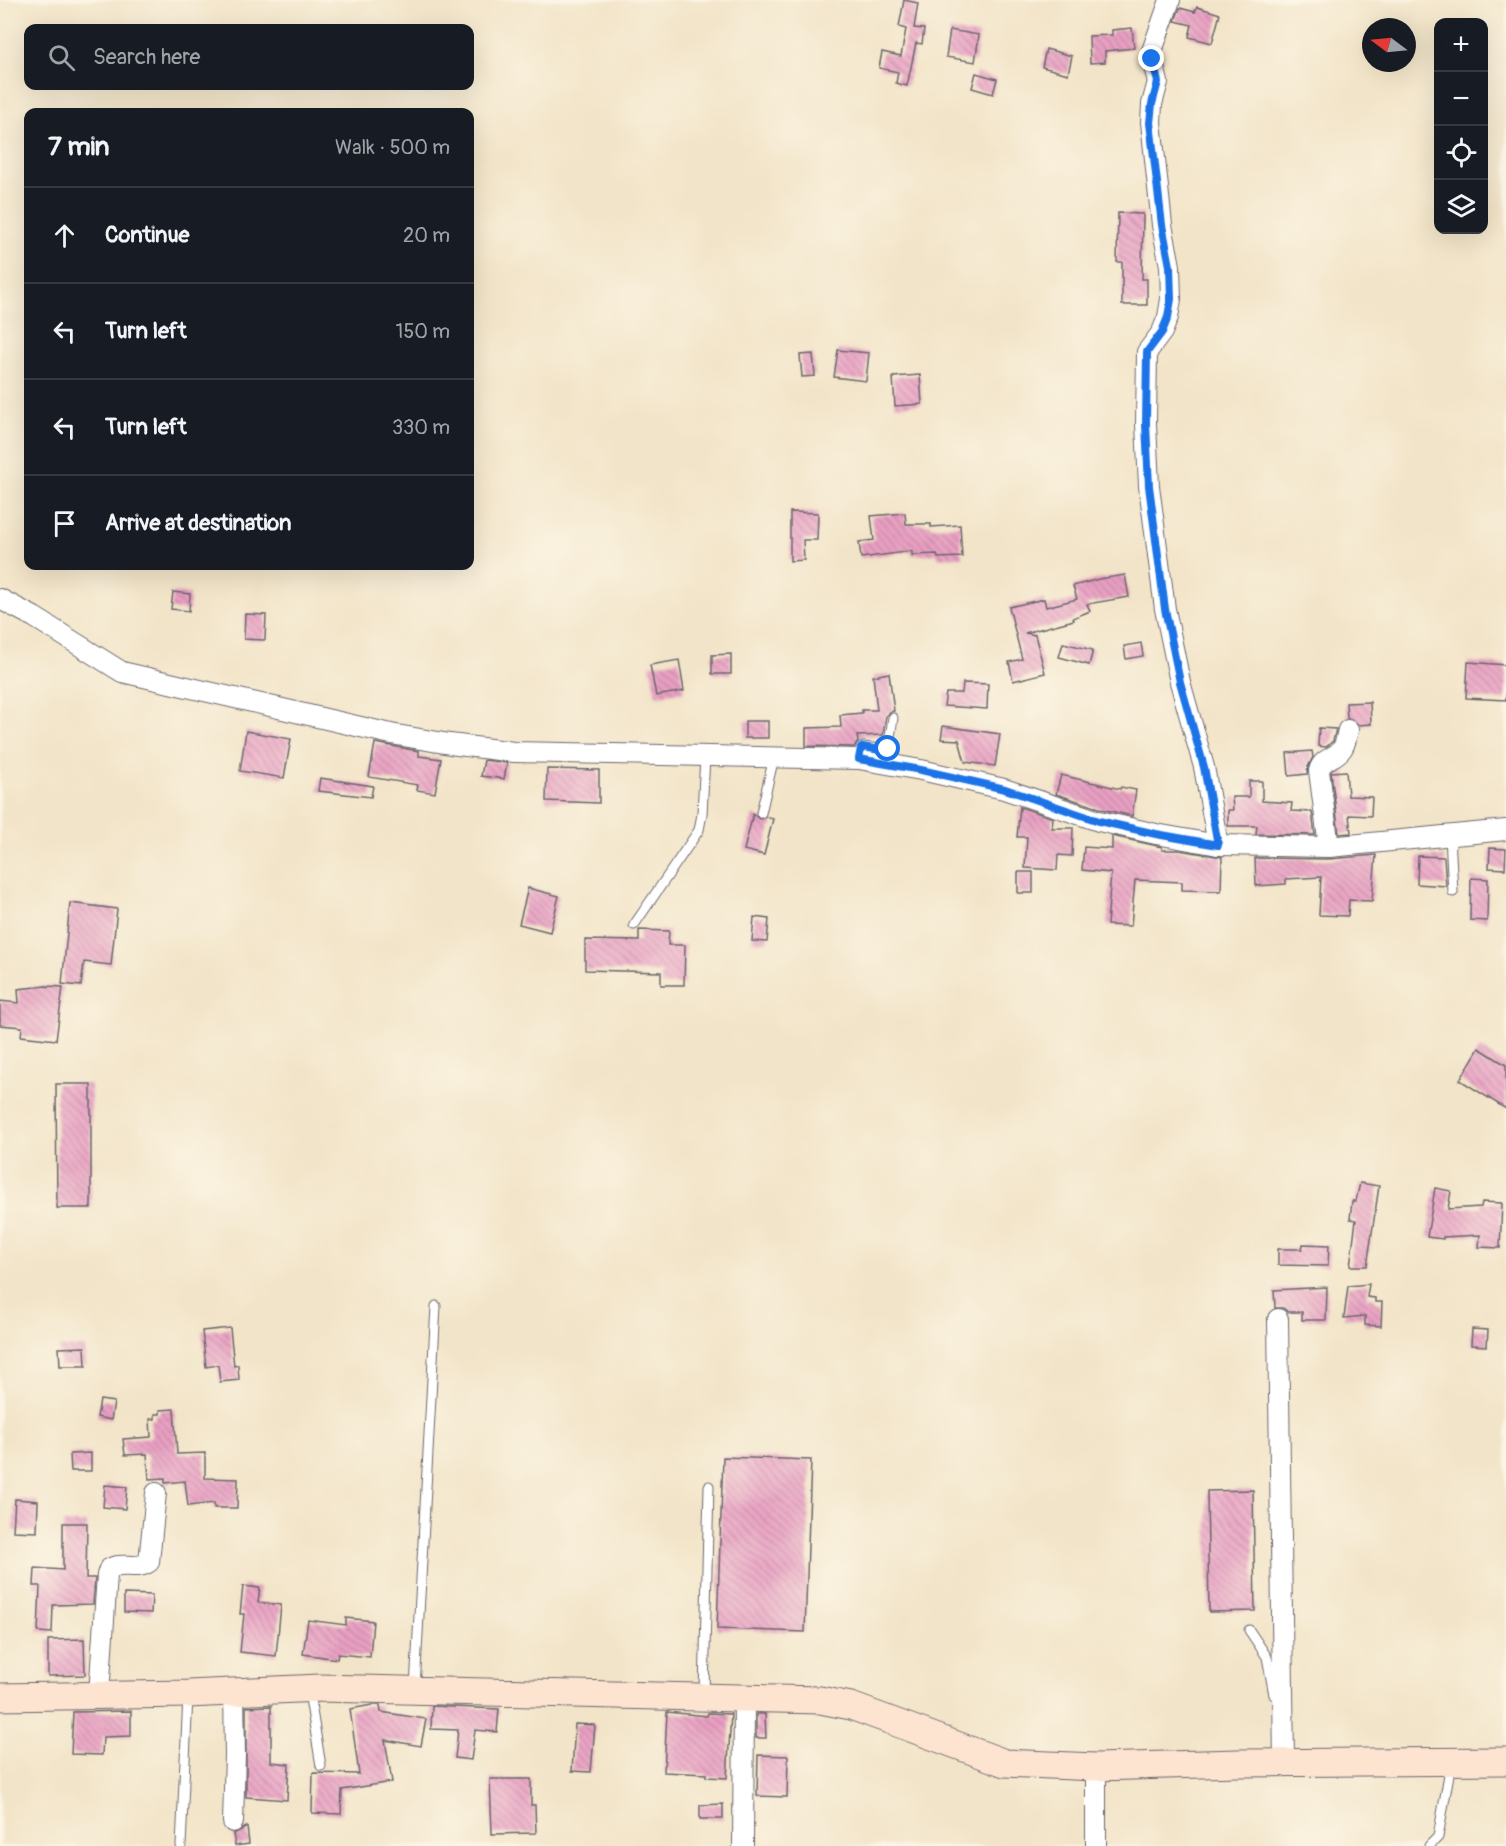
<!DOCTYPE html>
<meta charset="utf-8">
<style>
:root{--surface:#171b24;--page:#242831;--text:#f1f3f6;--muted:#9ea1a6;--line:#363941}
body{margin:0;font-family:Pangolin,sans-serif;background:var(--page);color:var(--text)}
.controls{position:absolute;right:18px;top:18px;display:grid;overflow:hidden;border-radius:12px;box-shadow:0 6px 24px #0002}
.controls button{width:54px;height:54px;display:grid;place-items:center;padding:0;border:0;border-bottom:2px solid var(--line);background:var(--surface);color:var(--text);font:30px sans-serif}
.compass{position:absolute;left:1362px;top:18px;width:54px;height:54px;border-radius:50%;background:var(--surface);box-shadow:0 6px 24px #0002;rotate:286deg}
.stop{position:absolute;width:18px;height:18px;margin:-14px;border:4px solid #1a73e8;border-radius:50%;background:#fff}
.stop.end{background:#1a73e8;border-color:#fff;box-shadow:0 2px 6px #0008}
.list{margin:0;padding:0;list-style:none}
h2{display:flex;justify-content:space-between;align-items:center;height:78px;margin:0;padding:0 24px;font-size:26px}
h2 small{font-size:20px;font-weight:400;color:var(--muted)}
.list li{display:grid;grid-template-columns:39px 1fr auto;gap:18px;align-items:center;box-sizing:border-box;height:96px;padding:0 24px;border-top:2px solid var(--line)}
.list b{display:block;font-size:22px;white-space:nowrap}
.list em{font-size:20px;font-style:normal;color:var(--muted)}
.icon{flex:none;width:33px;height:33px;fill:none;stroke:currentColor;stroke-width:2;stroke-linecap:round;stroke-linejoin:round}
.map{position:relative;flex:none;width:1506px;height:1846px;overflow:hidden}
.search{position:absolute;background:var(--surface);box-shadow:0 6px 24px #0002;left:24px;top:24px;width:450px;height:66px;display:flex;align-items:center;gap:15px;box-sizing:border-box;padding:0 21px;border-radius:12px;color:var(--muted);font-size:22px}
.panel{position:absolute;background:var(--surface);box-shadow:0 6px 24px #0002;left:24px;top:108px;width:450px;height:462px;border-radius:12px}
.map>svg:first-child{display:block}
.building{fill:url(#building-back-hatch)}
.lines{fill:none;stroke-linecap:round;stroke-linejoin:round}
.lane-casing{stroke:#6b666c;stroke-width:11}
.street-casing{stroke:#6b666c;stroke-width:22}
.secondary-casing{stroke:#6b666c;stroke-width:29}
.lane{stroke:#fff;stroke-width:9}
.street{stroke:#fff;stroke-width:20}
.secondary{stroke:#fde4d0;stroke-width:27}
.route{stroke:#1a73e8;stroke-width:8}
</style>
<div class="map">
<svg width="1506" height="1846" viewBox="0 0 1506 1846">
<defs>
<pattern id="building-back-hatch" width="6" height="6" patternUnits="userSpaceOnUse" patternTransform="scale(1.5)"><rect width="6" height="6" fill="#eaa0c3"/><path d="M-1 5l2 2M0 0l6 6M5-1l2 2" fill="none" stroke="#bd82a0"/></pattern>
</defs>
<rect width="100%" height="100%" fill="#fcf5e5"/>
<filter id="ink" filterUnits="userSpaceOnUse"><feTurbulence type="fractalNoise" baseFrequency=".0167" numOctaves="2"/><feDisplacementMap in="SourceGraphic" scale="12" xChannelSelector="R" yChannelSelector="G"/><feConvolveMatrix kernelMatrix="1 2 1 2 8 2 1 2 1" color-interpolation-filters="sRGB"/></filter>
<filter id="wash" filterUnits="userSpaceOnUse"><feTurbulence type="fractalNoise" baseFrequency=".008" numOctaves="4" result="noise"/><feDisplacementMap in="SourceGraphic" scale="24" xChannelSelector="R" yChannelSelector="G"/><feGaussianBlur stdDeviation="1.35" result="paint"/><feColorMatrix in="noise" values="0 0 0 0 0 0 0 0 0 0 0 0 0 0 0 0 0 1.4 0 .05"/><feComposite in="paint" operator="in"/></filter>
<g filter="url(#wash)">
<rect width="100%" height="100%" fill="#f2e4c8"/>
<g id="blocks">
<g class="building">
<polygon points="904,0 918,3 914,28 924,29 922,44 916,43 907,86 896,83 898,72 879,68 882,52 901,56 906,29 899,27"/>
<polygon points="1197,7 1220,14 1212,43 1189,37 1192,25 1175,21 1180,8 1195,12"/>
<polygon points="1132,28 1134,48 1105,51 1105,62 1090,63 1089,36 1112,35 1112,30"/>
<polygon points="950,30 979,35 975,62 946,57"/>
<polygon points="1046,49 1072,56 1068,74 1042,67"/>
<polygon points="976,73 997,79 993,94 972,88"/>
<polygon points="1118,213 1143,214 1142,279 1147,279 1147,305 1122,305 1122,262 1117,262"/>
<polygon points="838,350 869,353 866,381 834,377"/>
<polygon points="813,354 815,376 802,377 800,355"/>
<polygon points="920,375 922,404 895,406 893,377"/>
<polygon points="790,512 818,513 817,540 803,540 804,560 790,561"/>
<polygon points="905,513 906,524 931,524 931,527 960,525 962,557 938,558 937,554 912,555 912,551 861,558 859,542 874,540 871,516"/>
<polygon points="1125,575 1129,597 1087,604 1090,611 1073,618 1074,620 1025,633 1035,635 1045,673 1013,681 1009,662 1022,659 1009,607 1044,599 1046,607 1077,599 1073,586 1099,579"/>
<polygon points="173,592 190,594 189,611 171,609"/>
<polygon points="245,614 266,615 265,640 244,639"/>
<polygon points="1063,643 1093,650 1089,665 1059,657"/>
<polygon points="1141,643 1143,656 1126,659 1124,646"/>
<polygon points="731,654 731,674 712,674 712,655"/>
<polygon points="679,660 684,691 656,696 650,665"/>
<polygon points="1468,662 1506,665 1506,700 1466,698"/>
<polygon points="889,673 894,711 890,712 886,716 883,735 857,736 858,742 854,747 806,746 806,728 841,727 840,715 862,713 862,710 877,710 873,676"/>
<polygon points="963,683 988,684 987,709 944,706 946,693 962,693"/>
<polygon points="1370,702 1371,724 1358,725 1351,719 1347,718 1346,703"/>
<rect x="745" y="721" width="23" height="17"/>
<polygon points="943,726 1000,734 995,766 965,762 959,740 941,739"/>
<polygon points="1319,728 1336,729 1333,741 1326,747 1318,746"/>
<polygon points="246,731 291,739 284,778 240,771"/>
<polygon points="375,743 419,751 419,756 441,759 435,793 417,790 418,785 369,777"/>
<polygon points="1312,751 1313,757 1308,767 1307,774 1289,776 1287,753"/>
<polygon points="484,760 507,763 504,779 481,776"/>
<polygon points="547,769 599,770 599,803 546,801"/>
<polygon points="1346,771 1348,796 1372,797 1371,816 1349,815 1351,833 1339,834 1331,772"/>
<polygon points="1061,775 1120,789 1121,787 1136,790 1132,816 1102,809 1056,794"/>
<polygon points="320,778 373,786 371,797 318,791"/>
<polygon points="1249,781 1262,781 1262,801 1292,803 1291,811 1312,812 1315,835 1256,834 1257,826 1228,826 1228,810 1233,810 1232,797 1249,797"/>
<polygon points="1020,807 1053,818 1052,828 1073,828 1072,856 1058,855 1057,870 1025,868 1027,837 1017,837"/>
<polygon points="753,814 759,819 766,817 773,819 764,855 744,850"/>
<polygon points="1112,836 1162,847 1162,850 1179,850 1222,857 1221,891 1182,890 1182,882 1135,880 1131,926 1107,925 1111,873 1082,870 1084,847 1112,849"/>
<polygon points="1490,848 1506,849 1505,869 1489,868"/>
<polygon points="1376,855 1372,901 1349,900 1348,916 1319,915 1321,877 1286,879 1286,884 1256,886 1255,858 1329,859"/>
<polygon points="1418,856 1444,857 1446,886 1417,884"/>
<rect x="1018" y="872" width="15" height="21"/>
<polygon points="1471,878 1488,879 1487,921 1470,920"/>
<polygon points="528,888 559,896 550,932 519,924"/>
<polygon points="70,903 117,909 111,965 84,962 81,986 62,984"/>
<polygon points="754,917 769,919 767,942 752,941"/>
<polygon points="639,930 669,931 668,945 685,945 684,985 661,985 661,972 585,970 585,940 639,941"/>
<polygon points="46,986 63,987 56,1040 21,1036 22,1027 0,1025 0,1001 19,1003 18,989"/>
<polygon points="1479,1048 1506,1065 1506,1109 1460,1080"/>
<polygon points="56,1084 91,1084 91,1208 57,1208"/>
<polygon points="1360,1183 1379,1186 1367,1266 1350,1266 1356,1220 1350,1219 1352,1201 1356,1201"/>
<polygon points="1435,1188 1451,1191 1448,1209 1481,1207 1482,1202 1502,1203 1500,1248 1479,1247 1480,1235 1443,1237 1443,1239 1427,1237"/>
<polygon points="1303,1244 1329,1245 1328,1266 1278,1265 1278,1249 1302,1249"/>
<polygon points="1369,1284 1367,1297 1375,1298 1375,1302 1382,1302 1381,1326 1365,1325 1365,1316 1344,1318 1348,1286"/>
<polygon points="1327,1287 1326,1320 1302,1320 1302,1312 1288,1312 1283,1308 1275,1308 1274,1290"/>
<polygon points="230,1328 234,1366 238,1365 239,1380 220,1382 218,1365 206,1367 202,1331"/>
<polygon points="1472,1329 1488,1330 1487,1346 1471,1345"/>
<polygon points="85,1347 86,1366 60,1366 59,1348"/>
<polygon points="100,1400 114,1402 111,1420 97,1417"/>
<polygon points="174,1409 177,1454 205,1453 205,1478 238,1479 237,1508 214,1508 214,1503 188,1506 185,1481 165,1483 165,1478 149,1479 147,1454 125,1455 123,1439 151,1437 150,1419 155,1419 155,1414 160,1414 160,1410"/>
<polygon points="91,1453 91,1471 71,1471 70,1454"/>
<polygon points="723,1457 811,1460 805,1632 717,1629"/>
<polygon points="105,1485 127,1487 125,1509 103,1507"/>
<polygon points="1253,1490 1255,1611 1209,1612 1207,1491"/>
<polygon points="15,1499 38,1501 37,1532 13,1531"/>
<polygon points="63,1523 87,1523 86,1578 95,1578 93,1604 53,1605 52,1633 38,1632 40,1586 34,1586 35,1568 63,1570"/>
<polygon points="243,1586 260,1588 258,1602 281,1605 276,1656 240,1652 244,1614 240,1614"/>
<polygon points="124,1594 152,1595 151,1613 124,1612"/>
<polygon points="346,1618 373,1621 370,1657 338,1654 337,1659 303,1654 308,1620 346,1625"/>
<polygon points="84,1639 85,1675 48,1676 48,1640"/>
<polygon points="372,1705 380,1705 381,1712 426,1719 421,1746 385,1740 392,1782 342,1790 341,1814 312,1813 313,1773 359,1774 350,1709"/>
<polygon points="271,1706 271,1762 289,1764 287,1800 246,1797 246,1707"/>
<polygon points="432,1706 499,1709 497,1732 475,1730 471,1760 455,1758 458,1730 431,1729"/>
<polygon points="131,1711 131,1736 103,1737 102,1755 71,1754 73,1712"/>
<polygon points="667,1712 707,1716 708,1713 731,1714 727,1778 706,1777 706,1774 664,1772"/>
<polygon points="756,1714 765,1714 766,1738 756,1738"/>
<polygon points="575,1724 595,1725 591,1772 572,1771"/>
<polygon points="758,1755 788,1756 787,1797 757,1796"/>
<polygon points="490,1779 531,1779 531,1805 535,1805 536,1833 492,1834"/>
<polygon points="723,1804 723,1819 700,1819 700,1805"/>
<polygon points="247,1827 249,1844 235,1846 233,1834"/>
</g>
</g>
</g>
<g filter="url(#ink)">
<use href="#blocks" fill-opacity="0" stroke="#6b666c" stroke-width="1.5"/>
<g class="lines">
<g class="lane-casing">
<g id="lane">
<polyline points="859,759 861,748 863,747 888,750 893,718"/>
<polyline points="761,813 774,757"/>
<polyline points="1450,836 1453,892"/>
<polyline points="634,925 699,830 702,814 705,756"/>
<polyline points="1249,1630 1267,1657 1274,1695"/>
<polyline points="415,1688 436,1306"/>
<polyline points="309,1692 321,1766"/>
<polyline points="704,1694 709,1486"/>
<polyline points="181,1846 188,1696"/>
<polyline points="1429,1846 1438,1837 1451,1763"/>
</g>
</g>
<g class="street-casing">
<g id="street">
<polyline points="1170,0 1152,51 1152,59 1158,82 1152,104 1151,122 1162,225 1170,266 1171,299 1168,317 1162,332 1147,352 1146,424 1149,486 1165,609 1180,682 1204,767 1218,845"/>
<polyline points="0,599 34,617 122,672 391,734 450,744 514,752 859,759 921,770 1004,789 1099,821 1156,834 1218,845 1329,847 1506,830"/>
<path d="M1329,847L1319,771C1322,758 1334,759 1341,750C1346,745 1346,737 1348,730"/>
<polyline points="1278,1319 1284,1763"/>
<path d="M99,1695L107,1575L109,1569C122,1561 137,1571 149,1562L156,1493"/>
<polyline points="233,1822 235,1755 234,1691"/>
<polyline points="743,1846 744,1698"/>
<polyline points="1096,1846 1096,1767"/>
</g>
</g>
<g class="secondary-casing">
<polyline id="secondary" points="0,1697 188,1694 320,1688 820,1700 851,1706 1005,1763 1096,1767 1238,1763 1506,1761"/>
</g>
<use href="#lane" class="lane"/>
<use href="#street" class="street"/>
<use href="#secondary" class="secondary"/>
</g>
</g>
<g class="lines" filter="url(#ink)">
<polyline class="route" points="888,749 886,751 863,747 861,748 859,759 921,770 1005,789 1099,821 1156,834 1218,845 1204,767 1180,682 1165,609 1149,486 1146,424 1147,352 1162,332 1168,317 1171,299 1170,266 1162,225 1150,123 1152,104 1158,82 1152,59"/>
</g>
</svg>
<div class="controls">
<button>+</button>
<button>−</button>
<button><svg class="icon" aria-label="locate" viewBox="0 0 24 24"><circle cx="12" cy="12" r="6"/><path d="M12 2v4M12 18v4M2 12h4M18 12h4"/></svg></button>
<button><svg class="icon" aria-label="layers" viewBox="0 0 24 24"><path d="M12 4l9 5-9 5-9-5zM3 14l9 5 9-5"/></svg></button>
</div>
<svg class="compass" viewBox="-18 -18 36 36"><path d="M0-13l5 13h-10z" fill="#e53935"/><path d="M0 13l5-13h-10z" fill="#9ea1a6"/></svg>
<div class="stop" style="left:888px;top:749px"></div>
<div class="stop end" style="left:1152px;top:59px"></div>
<div class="search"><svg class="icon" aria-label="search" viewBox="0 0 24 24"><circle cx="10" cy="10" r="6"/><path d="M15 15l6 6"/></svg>Search here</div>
<section class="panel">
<h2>7 min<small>Walk · 500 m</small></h2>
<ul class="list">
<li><svg class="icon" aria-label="ahead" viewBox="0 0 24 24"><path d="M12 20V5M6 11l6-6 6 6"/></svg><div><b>Continue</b></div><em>20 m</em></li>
<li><svg class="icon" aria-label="left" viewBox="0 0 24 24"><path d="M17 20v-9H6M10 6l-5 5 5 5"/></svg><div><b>Turn left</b></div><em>150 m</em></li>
<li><svg class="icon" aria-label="left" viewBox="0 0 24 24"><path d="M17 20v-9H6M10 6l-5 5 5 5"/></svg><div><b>Turn left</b></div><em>330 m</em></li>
<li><svg class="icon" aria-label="arrive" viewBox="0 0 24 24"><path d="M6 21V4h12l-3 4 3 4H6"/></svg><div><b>Arrive at destination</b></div></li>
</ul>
</section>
</div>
